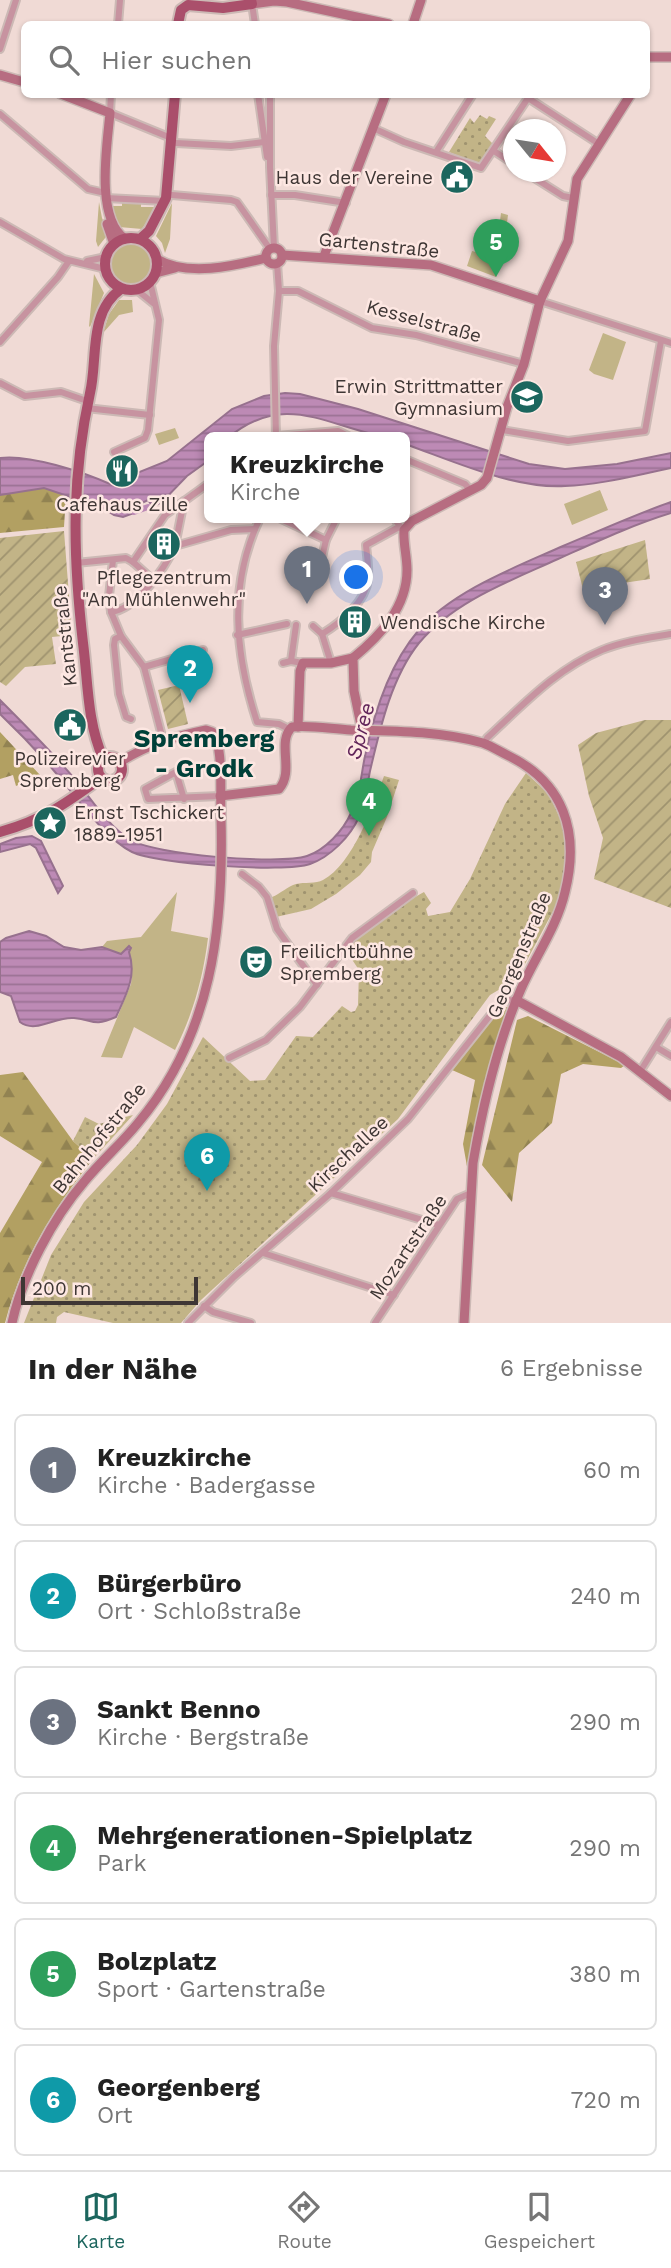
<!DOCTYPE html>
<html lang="de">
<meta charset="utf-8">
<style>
:root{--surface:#fff;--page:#f2f2f2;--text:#222;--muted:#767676;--line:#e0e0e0;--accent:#1c665e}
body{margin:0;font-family:"Work Sans",sans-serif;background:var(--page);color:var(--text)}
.compass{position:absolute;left:503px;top:119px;width:63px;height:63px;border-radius:50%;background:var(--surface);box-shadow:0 2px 5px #0004;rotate:120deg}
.scale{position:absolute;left:21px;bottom:18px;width:177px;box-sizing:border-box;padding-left:7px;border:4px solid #3e3634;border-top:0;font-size:19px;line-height:24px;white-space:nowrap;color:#3e3634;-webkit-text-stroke:5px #fde7e2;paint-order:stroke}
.you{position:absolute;left:357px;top:578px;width:24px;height:24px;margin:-18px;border:5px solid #fff;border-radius:50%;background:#1a73e8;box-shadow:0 0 0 10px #1a73e833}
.badge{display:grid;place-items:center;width:46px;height:46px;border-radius:50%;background:var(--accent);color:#fff;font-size:23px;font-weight:700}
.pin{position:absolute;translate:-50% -58px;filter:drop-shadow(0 2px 4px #0008)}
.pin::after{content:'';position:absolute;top:37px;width:24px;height:21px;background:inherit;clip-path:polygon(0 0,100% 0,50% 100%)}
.popup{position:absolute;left:204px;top:432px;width:206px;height:91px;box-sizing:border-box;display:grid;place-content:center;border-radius:10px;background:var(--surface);filter:drop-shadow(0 2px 5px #0005);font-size:23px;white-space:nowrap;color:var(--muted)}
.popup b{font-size:26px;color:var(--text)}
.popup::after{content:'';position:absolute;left:50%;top:100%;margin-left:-14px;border:14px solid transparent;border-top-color:var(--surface)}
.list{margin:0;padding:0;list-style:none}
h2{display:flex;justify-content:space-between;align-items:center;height:91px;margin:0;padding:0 28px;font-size:30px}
h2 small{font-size:23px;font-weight:400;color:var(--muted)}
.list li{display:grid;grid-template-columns:46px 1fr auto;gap:21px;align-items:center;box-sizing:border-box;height:112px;margin:0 14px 14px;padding:0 14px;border:2px solid var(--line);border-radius:10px}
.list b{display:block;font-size:26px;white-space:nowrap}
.list p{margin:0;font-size:23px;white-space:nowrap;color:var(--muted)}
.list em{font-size:23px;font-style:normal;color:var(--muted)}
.icon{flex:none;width:38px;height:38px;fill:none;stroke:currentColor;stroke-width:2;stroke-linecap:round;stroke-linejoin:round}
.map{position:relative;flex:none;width:671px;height:1323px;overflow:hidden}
.search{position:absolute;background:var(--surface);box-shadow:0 2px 5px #0004;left:21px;right:21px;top:21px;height:77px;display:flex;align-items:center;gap:18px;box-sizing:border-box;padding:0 24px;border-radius:10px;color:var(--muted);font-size:26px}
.sheet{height:847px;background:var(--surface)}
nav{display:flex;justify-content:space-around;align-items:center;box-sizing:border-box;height:98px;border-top:2px solid var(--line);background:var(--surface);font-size:19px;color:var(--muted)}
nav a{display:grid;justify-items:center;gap:4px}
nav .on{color:var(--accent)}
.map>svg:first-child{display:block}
.grass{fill:#c2b487}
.forest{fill:url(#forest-firs)}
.park{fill:url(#park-dots)}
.garden{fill:url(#garden-furrows)}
.water{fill:url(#water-rules);stroke:#97718e;stroke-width:2}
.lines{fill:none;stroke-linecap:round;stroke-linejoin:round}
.canal{stroke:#bd8ab5;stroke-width:6}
.street-casing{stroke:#ccb9b5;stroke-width:10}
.secondary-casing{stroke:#ccb9b5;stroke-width:12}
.primary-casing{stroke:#ccb9b5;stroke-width:14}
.street{stroke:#c793a0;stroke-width:6}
.secondary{stroke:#b76d81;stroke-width:9}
.primary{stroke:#aa4f6b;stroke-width:10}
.labels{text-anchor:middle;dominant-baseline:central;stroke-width:5;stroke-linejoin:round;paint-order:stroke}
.poi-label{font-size:19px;fill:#3e3634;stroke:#fde7e2}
.street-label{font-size:19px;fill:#3e3634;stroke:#fde7e2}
.water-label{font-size:21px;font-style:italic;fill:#61245a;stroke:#fde7e2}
.district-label{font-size:26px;font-weight:bold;fill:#004039;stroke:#fde7e2}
</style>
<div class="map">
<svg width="671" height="1323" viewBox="0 0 671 1323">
<defs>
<pattern id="forest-firs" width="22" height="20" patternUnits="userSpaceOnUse" patternTransform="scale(1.75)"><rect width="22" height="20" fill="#b2a062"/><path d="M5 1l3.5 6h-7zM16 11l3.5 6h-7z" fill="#928352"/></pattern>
<pattern id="park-dots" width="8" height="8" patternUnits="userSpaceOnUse" patternTransform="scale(1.75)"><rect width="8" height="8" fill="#c2b487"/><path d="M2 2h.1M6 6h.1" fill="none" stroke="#9f936f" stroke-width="1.8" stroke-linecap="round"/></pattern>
<pattern id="garden-furrows" width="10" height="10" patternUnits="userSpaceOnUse" patternTransform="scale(1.75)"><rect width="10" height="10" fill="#c2b487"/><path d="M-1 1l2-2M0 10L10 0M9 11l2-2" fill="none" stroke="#9f936f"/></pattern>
<pattern id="water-rules" width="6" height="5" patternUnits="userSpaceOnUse" patternTransform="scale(1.75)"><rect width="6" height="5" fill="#bd8ab5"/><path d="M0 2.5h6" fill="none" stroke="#9b7294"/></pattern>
</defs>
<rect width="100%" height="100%" fill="#f0dad5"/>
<g class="grass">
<polygon points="99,202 102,218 109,233 98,247 96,241"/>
<polygon points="122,202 141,203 141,207 155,207 156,204 158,204 142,229 119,227 111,206 122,206"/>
<polygon points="172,203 170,239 165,253 162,243 156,236"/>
<polygon points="501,213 508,215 502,261 496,277 467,266 472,251 491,256 496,253"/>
<circle cx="131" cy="265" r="23"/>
<polygon points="94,274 104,293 90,327 89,326"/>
<polygon points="119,300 132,300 133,312 119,315 103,333 109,314"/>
<polygon points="603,333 626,342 613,380 594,374 589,370"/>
<polygon points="175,428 179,438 159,445 155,434"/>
<polygon points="600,490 608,510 572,525 564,504"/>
<path d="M177,892L171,931L208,938C203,978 193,1014 175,1050L134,1027L122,1058L101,1057L131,984L132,973L129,951L131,948L129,946L121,954L102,947L107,941L141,937Z"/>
</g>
<g class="forest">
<polygon points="44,488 66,495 64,527 0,533 0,495"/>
<polygon points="0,733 0,732 40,775 16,786 13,775 0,779"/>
<polygon points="507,1007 472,1137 468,1172 463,1144 475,1080 452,1070 499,1010"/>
<polygon points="528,1016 625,1065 621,1068 583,1064 561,1074 552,1123 519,1153 512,1202 482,1165 517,1020"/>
<path d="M23,1072L73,1141L93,1159C53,1209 21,1261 5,1323H0V1233L42,1162L0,1136V1075Z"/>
</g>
<g class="park">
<polygon points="480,115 487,119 489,116 496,119 485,136 493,144 492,152 484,163 478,164 449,152 470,118 474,123"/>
<path d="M526,773L549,794L567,834L564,881L560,898L517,979L490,995L398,1119L201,1300L181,1323H113L64,1312L57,1317L56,1323H24L51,1255L84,1202L137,1145L167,1104L203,1037L250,1081L265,1080L296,1036L313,1037L342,1006L351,1012L355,1011L358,1005L359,970L345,949C364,923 398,907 424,892L431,903L426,909L428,916L450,912L470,879L505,804Z"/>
<path d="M384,776L399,780L387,817L372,852L371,862L360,875L336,894L311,909L276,917L272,897C280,894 288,886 296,884C304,882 316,884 323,880C353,864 373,806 384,776Z"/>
<polygon points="133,1115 93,1159 73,1141 85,1117 99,1124"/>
</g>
<g class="garden">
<polygon points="64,531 72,635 52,637 56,664 25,667 6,686 0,682 0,538"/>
<polygon points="645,540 650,579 583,589 576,562"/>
<polygon points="179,685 188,724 168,729 158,690"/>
<polygon points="645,720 671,720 671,908 594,879 603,838 589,796 578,745 596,733"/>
</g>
<g class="water">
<path d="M285,393L300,394L358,409L529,464L565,469L617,464L671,453V468C636,475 600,485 565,486C514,489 453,461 405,444V438C339,438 292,384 228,438H209V458L205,463L187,476L162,502L153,507L148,500L131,508L134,513L123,517L114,515L103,508L44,488L0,495V458C29,454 83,472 110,484L167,461L232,409L264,396Z"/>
<path d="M671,502V513C632,525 596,542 558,559C510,581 454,601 419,643C391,678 380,729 370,771C367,786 365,804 359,817C350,837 330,857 310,864C284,873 157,864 132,852C105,839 74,794 55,772C38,752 19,732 0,714V700C25,725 50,750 73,777C91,798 106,824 129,839C153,855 279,865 307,856C325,850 343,831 351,813C360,796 361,775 365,756C374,713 389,665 418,631C452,591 516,567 563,546C599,531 634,515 671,502Z"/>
<polygon points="32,836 41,841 63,886 58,893 36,848 30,844 0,852 0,844 16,838"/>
<path d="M29,931L46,936L64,947L81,950L102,947L121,954L129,946L131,948L129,952C137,976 126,995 116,1017C92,1027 95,1020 74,1018C56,1016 36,1034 20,1022L11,996L0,992V942L6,938Z"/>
</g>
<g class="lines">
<polyline class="canal" points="134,512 148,507"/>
<g class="street-casing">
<g id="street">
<polyline points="252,4 255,24"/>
<polyline points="118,24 120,0"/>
<polyline points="0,49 16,0"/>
<polyline points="111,94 110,113 171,138"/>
<polyline points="258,94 267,157"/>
<polyline points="270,94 270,167 274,248"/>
<polyline points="0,114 88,189 101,192"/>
<polyline points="373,128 404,142 481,168 528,98 599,144"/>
<polyline points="176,143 231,146 264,142"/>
<polyline points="494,151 514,164"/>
<polyline points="436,152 473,94"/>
<polyline points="525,172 563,196 573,198"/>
<polyline points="172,195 231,200 237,202 270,249"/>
<polyline points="271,195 295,195 346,203"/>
<polyline points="106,198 165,201"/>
<polyline points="0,222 64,259 105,269"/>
<polyline points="87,261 106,257"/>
<polyline points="137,290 153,303"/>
<polyline points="279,291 298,291 372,328 416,335 524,364"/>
<polyline points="540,301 671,343"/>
<polyline points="0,342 58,277 69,261"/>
<polyline points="0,383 25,396 61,392 87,401"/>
<polyline points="86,408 150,415"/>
<polyline points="502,430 568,441 645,431 661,341"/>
<polyline points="276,436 338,431 352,438"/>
<polyline points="276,438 274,346 279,291 277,263"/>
<polyline points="114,452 145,438 148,430 159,320 150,282"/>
<polyline points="405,459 465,484 471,491"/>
<path d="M260,518C228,585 235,654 257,722L279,724L289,729"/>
<polyline points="279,518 326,540"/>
<polyline points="394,518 402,529"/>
<polyline points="175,546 184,501"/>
<polyline points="113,560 109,596 111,612 121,636 144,667 163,740"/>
<polyline points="133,562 165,515 209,483"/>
<polyline points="76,563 126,558 133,562 153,580"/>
<polyline points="318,575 326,540 337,518"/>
<path d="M111,612C137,609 165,568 175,546L231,530L255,529"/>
<polyline points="313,626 322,634 331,663"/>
<path d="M322,634C340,623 366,602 368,579C369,568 367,556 366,545L399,527"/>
<polyline points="237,635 287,624"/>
<polyline points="121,636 115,639 114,645 119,694 126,717 131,719"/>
<polyline points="291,661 296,625"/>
<polyline points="283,663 291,661 303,663"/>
<polyline points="144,667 203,650"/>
<path d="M484,744L487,738C523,705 556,669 602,650C624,641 648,638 671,634"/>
<polyline points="184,799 176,772 145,789 148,799 220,796"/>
<polyline points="242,874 259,887 267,897 277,929 317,985"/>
<polyline points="656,1047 671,1056"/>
<polyline points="229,1058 266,1040 300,1007 352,938 413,893"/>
<polyline points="641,1070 671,1022"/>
<polyline points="331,1193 439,1225"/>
<polyline points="263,1253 394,1295"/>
<polyline points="204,1306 213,1312 251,1323"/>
<polyline points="188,1323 234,1277 331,1193 408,1119 496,1008 503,1001 516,1000"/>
<polyline points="375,1323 457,1199 471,1193"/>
</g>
</g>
<g class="secondary-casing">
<g id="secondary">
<polyline points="252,4 274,1 287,2 389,24"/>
<polyline points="413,24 421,0"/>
<polyline points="646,57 671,57"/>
<polyline points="0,75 24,82"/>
<path d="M61,94L110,113C107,146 95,218 125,239"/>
<polyline points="107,224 114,244"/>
<circle cx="274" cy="256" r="8"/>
<polyline points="282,255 431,265 540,301"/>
<polyline points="324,256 386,94"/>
<path d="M157,259C187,277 234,266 266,258"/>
<polyline points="156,273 175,268"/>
<polyline points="298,727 300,671 303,663 331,663 353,658"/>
<path d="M362,730L354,691L353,658C381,635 407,607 407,570C407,556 403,543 404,530L412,521L481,485L487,478L507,407L524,364L540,301L568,241L577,179L631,94"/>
<path d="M220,796L279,789C295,771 276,742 292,727C311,725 331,729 351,730C394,731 440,731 483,743C491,746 499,751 507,755C564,782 580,832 565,892C557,927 535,957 521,989C497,1044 483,1104 473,1163L464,1323"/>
<polyline points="516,1000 621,1057 671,1096"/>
<path d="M12,1323C22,1276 53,1218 84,1182C101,1161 121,1144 138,1123C212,1035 224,927 221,817C220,791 223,761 216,737L212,732L206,730C173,737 149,744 120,762"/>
</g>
</g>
<g class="primary-casing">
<g id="primary">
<polyline points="178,24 181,10 188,5 223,8 252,4 251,0"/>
<circle cx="131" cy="264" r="26"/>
<polyline points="140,239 149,231 166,198 175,94"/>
<circle cx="110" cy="769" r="12"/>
<path d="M103,758C87,722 88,681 83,643C73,556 71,479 90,393C98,360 88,312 121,289"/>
<path d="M0,832C43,820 65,804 101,778"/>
</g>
</g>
<use href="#street" class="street"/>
<use href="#secondary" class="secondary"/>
<use href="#primary" class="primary"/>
</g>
<defs>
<g id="civic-disc" transform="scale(1.75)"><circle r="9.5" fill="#1c665e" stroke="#fde7e2"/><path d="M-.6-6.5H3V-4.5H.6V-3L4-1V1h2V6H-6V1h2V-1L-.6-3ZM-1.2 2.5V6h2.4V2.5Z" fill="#fff"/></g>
<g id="school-disc" transform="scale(1.75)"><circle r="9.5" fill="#1c665e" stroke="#fde7e2"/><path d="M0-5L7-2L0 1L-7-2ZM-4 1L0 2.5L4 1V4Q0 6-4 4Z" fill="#fff"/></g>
<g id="restaurant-disc" transform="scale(1.75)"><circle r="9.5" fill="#1c665e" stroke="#fde7e2"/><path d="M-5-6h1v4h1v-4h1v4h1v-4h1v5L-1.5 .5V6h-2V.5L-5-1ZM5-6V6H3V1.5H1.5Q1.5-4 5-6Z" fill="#fff"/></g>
<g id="building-disc" transform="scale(1.75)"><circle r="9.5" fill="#1c665e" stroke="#fde7e2"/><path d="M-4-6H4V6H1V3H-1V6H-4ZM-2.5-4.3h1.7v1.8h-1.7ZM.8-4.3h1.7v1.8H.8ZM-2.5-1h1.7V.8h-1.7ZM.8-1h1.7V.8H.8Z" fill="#fff"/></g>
<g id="sight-disc" transform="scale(1.75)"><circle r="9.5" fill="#1c665e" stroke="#fde7e2"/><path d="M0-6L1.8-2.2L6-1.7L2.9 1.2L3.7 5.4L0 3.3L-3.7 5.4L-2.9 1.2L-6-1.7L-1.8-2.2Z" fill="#fff"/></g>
<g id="theatre-disc" transform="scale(1.75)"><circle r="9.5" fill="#1c665e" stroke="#fde7e2"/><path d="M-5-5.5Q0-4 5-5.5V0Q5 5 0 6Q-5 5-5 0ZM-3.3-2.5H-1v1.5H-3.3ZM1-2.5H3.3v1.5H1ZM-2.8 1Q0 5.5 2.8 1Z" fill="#fff"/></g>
</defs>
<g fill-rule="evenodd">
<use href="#civic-disc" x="457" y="177"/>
<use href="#school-disc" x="527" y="397"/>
<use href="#restaurant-disc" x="122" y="471"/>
<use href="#building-disc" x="164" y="544"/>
<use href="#building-disc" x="355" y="622"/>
<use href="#civic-disc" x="70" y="725"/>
<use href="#sight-disc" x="50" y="823"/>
<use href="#theatre-disc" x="256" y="962"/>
</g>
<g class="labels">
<g class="poi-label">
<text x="433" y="177" text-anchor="end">Haus der Vereine</text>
<text x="503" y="386" text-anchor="end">Erwin Strittmatter<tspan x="503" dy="22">Gymnasium</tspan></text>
<text x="122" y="504">Cafehaus Zille</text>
<text x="164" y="577">Pflegezentrum<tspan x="164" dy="22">"Am Mühlenwehr"</tspan></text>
<text x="380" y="622" text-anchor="start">Wendische Kirche</text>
<text x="70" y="758">Polizeirevier<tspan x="70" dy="22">Spremberg</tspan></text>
<text x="74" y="812" text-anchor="start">Ernst Tschickert<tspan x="74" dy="22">1889-1951</tspan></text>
<text x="280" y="951" text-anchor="start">Freilichtbühne<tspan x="280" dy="22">Spremberg</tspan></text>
</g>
<g class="street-label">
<text transform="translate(379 245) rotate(6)">Gartenstraße</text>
<text transform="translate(424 321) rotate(15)">Kesselstraße</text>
<text transform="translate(65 636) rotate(-96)">Kantstraße</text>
<text transform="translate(519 955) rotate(-67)">Georgenstraße</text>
<text transform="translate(99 1138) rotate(-51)">Bahnhofstraße</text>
<text transform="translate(348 1154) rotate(-43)">Kirschallee</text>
<text transform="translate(408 1247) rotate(-56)">Mozartstraße</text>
</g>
<g class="water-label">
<text transform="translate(360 731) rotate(-75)">Spree</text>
</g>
<g class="district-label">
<text x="204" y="738">Spremberg<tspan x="204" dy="30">- Grodk</tspan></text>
</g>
</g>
</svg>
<svg class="compass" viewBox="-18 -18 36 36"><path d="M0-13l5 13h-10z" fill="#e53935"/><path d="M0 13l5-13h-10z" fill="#767676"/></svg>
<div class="scale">200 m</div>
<div class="you"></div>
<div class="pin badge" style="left:307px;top:604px;background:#6b7280">1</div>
<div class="popup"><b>Kreuzkirche</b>Kirche</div>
<div class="pin badge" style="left:190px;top:703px;background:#0f9aa8">2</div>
<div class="pin badge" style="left:605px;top:625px;background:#6b7280">3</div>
<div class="pin badge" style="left:369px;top:836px;background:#2e9e5b">4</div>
<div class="pin badge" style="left:496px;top:277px;background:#2e9e5b">5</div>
<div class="pin badge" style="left:207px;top:1191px;background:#0f9aa8">6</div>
<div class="search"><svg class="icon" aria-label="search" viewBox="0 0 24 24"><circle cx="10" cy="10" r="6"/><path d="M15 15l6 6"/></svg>Hier suchen</div>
</div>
<section class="sheet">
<h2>In der Nähe<small>6 Ergebnisse</small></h2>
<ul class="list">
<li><span class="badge" style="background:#6b7280">1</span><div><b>Kreuzkirche</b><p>Kirche · Badergasse</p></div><em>60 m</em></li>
<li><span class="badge" style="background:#0f9aa8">2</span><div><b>Bürgerbüro</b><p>Ort · Schloßstraße</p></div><em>240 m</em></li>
<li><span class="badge" style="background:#6b7280">3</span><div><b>Sankt Benno</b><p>Kirche · Bergstraße</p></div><em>290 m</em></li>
<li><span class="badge" style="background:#2e9e5b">4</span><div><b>Mehrgenerationen-Spielplatz</b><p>Park</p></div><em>290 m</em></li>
<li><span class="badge" style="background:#2e9e5b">5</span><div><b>Bolzplatz</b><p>Sport · Gartenstraße</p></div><em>380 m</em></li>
<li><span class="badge" style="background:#0f9aa8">6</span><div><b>Georgenberg</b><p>Ort</p></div><em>720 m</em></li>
</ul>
</section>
<nav>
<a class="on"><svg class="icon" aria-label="map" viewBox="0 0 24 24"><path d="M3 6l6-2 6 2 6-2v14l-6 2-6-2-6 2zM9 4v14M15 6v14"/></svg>Karte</a>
<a><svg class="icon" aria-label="directions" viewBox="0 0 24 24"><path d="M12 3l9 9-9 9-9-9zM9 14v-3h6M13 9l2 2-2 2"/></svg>Route</a>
<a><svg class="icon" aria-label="saved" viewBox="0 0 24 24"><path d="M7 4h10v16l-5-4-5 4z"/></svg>Gespeichert</a>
</nav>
